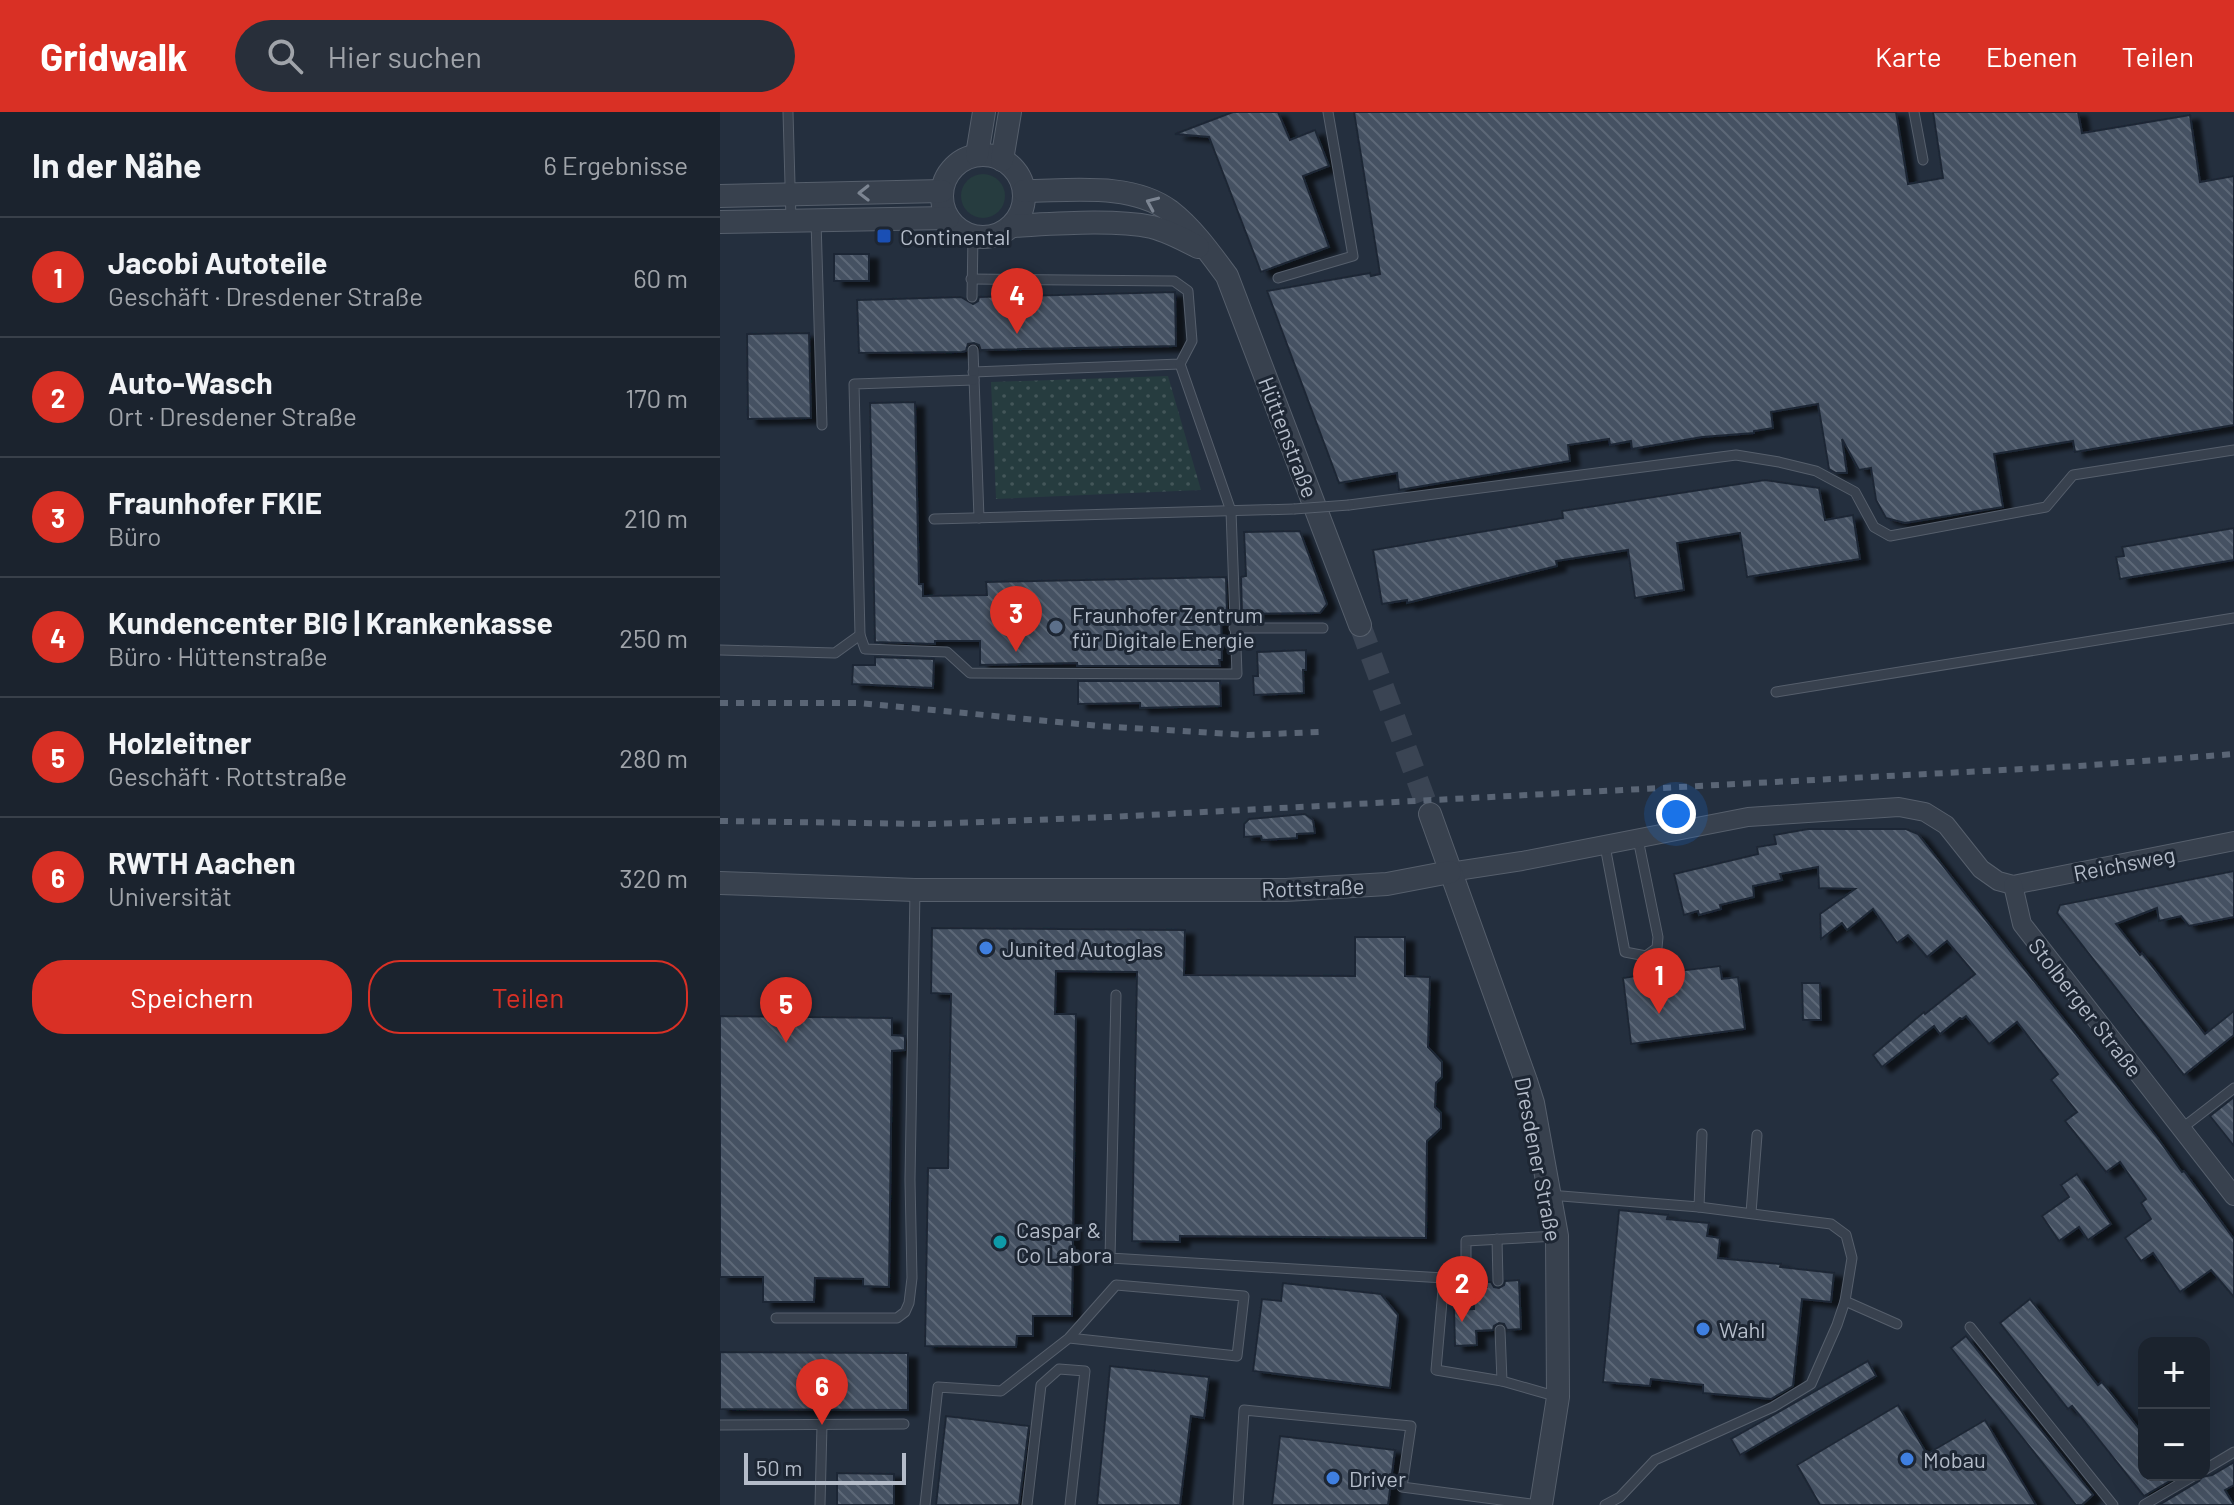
<!DOCTYPE html>
<html lang="de">
<meta charset="utf-8">
<style>
:root{--surface:#1b232e;--page:#282f3a;--text:#f1f3f6;--muted:#a0a4aa;--line:#39404a;--accent:#d93025}
body{margin:0;font-family:Barlow,sans-serif;background:var(--page);color:var(--text)}
.controls{position:absolute;right:24px;bottom:24px;display:grid;overflow:hidden;border-radius:16px;box-shadow:0 8px 32px #0002}
.controls button{width:72px;height:72px;display:grid;place-items:center;padding:0;border:0;border-bottom:2px solid var(--line);background:var(--surface);color:var(--text);font:40px sans-serif}
.scale{position:absolute;left:24px;bottom:20px;width:162px;box-sizing:border-box;padding-left:8px;border:4px solid #b4bcc9;border-top:0;font-size:22px;line-height:28px;white-space:nowrap;color:#b4bcc9;-webkit-text-stroke:6px #1d2633;paint-order:stroke}
.you{position:absolute;left:956px;top:702px;width:28px;height:28px;margin:-20px;border:6px solid #fff;border-radius:50%;background:#1a73e8;box-shadow:0 0 0 12px #1a73e833}
.badge{display:grid;place-items:center;width:52px;height:52px;border-radius:50%;background:var(--accent);color:#fff;font-size:26px;font-weight:700}
.pin{position:absolute;translate:-50% -66px;filter:drop-shadow(0 2px 4px #0008)}
.pin::after{content:'';position:absolute;top:42px;width:28px;height:24px;background:inherit;clip-path:polygon(0 0,100% 0,50% 100%)}
.list{margin:0;padding:0;list-style:none}
h2{display:flex;justify-content:space-between;align-items:center;height:104px;margin:0;padding:0 32px;font-size:34px}
h2 small{font-size:26px;font-weight:400;color:var(--muted)}
.list li{display:grid;grid-template-columns:52px 1fr auto;gap:24px;align-items:center;box-sizing:border-box;height:120px;padding:0 32px;border-top:2px solid var(--line)}
.list b{display:block;font-size:30px;white-space:nowrap}
.list p{margin:0;font-size:26px;white-space:nowrap;color:var(--muted)}
.list em{font-size:26px;font-style:normal;color:var(--muted)}
.actions{display:flex;gap:16px;padding:24px 32px}
.actions a{flex:1;padding:18px 0;border:2px solid var(--accent);border-radius:32px;text-align:center;font-size:28px;color:var(--accent)}
.actions .main{background:var(--accent);color:#fff}
.icon{flex:none;width:44px;height:44px;fill:none;stroke:currentColor;stroke-width:2;stroke-linecap:round;stroke-linejoin:round}
.map{position:relative;flex:none;width:1514px;height:1393px;overflow:hidden}
header{display:flex;align-items:center;gap:48px;box-sizing:border-box;height:112px;padding:0 40px;background:var(--accent);color:#fff}
header strong{font-size:38px}
nav{display:flex;gap:44px;margin-inline-start:auto;font-size:28px}
.search{width:560px;height:72px;background:var(--page);display:flex;align-items:center;gap:20px;box-sizing:border-box;padding:0 28px;border-radius:44px;color:var(--muted);font-size:30px}
main{display:flex}
aside{flex:1;background:var(--surface)}
.map>svg:first-child{display:block}
.green{fill:#263c3f}
.park{fill:url(#park-dots)}
.building{fill:url(#building-back-hatch);stroke:#1f2835;stroke-width:2;filter:url(#shadow)}
.lines{fill:none;stroke-linecap:round;stroke-linejoin:round}
.tertiary-tunnel{stroke:#3a4453;stroke-width:22;stroke-dasharray:22 11;stroke-linecap:butt}
.service-casing{stroke:#565f6c;stroke-width:11}
.minor-casing{stroke:#565f6c;stroke-width:20}
.tertiary-casing{stroke:#565f6c;stroke-width:24}
.service{stroke:#38414e;stroke-width:9}
.minor{stroke:#38414e;stroke-width:18}
.tertiary{stroke:#38414e;stroke-width:22}
.rail{stroke:#5a6575;stroke-width:6;stroke-dasharray:8 8;stroke-linecap:butt}
.service-bridge-casing{stroke:#565f6c;stroke-width:11;stroke-linecap:butt}
.service-bridge{stroke:#38414e;stroke-width:9}
.oneway{stroke:#7c8592}
.transit-dot{fill:#1a4fb4;stroke:#1d2633;stroke-width:3}
.service-dot{fill:#5c6f8a;stroke:#1d2633;stroke-width:3}
.shop-dot{fill:#3f7fe0;stroke:#1d2633;stroke-width:3}
.culture-dot{fill:#0f9aa8;stroke:#1d2633;stroke-width:3}
.labels{text-anchor:middle;dominant-baseline:central;stroke-width:6;stroke-linejoin:round;paint-order:stroke}
.poi-label{font-size:22px;fill:#b4bcc9;stroke:#1d2633;text-anchor:start}
.street-label{font-size:22px;fill:#b4bcc9;stroke:#1d2633}
</style>
<header>
<strong>Gridwalk</strong>
<div class="search"><svg class="icon" aria-label="search" viewBox="0 0 24 24"><circle cx="10" cy="10" r="6"/><path d="M15 15l6 6"/></svg>Hier suchen</div>
<nav><a>Karte</a><a>Ebenen</a><a>Teilen</a></nav>
</header>
<main>
<aside>
<h2>In der Nähe<small>6 Ergebnisse</small></h2>
<ul class="list">
<li><span class="badge">1</span><div><b>Jacobi Autoteile</b><p>Geschäft · Dresdener Straße</p></div><em>60 m</em></li>
<li><span class="badge">2</span><div><b>Auto-Wasch</b><p>Ort · Dresdener Straße</p></div><em>170 m</em></li>
<li><span class="badge">3</span><div><b>Fraunhofer FKIE</b><p>Büro</p></div><em>210 m</em></li>
<li><span class="badge">4</span><div><b>Kundencenter BIG | Krankenkasse</b><p>Büro · Hüttenstraße</p></div><em>250 m</em></li>
<li><span class="badge">5</span><div><b>Holzleitner</b><p>Geschäft · Rottstraße</p></div><em>280 m</em></li>
<li><span class="badge">6</span><div><b>RWTH Aachen</b><p>Universität</p></div><em>320 m</em></li>
</ul>
<div class="actions"><a class="main">Speichern</a><a>Teilen</a></div>
</aside>
<div class="map">
<svg width="1514" height="1393" viewBox="0 0 1514 1393">
<defs>
<pattern id="park-dots" width="8" height="8" patternUnits="userSpaceOnUse" patternTransform="scale(2)"><rect width="8" height="8" fill="#263c3f"/><path d="M2 2h.1M6 6h.1" fill="none" stroke="#435659" stroke-width="1.8" stroke-linecap="round"/></pattern>
<pattern id="building-back-hatch" width="6" height="6" patternUnits="userSpaceOnUse" patternTransform="scale(2)"><rect width="6" height="6" fill="#455162"/><path d="M-1 5l2 2M0 0l6 6M5-1l2 2" fill="none" stroke="#5d6877"/></pattern>
<filter id="shadow"><feDropShadow dx="9" dy="5" stdDeviation="2" flood-color="#0009"/></filter>
</defs>
<rect width="100%" height="100%" fill="#242f3e"/>
<circle class="green" cx="263" cy="84" r="22"/>
<polygon class="park" points="448,264 481,378 276,387 271,270"/>
<g class="building">
<polygon points="513,0 558,0 570,28 595,18 609,54 583,64 609,135 541,160 489,25 455,22"/>
<polygon points="634,0 1176,0 1188,72 1223,66 1213,0 1358,0 1362,21 1470,3 1480,70 1514,64 1514,313 1355,340 1353,329 1274,342 1283,395 1185,411 1166,406 1156,388 1151,356 1139,358 1122,327 1127,361 1116,361 1109,357 1098,292 1051,300 1053,316 1034,319 1034,321 982,325 912,337 911,329 890,333 889,327 848,333 850,349 679,378 677,361 619,371 547,179 650,161 651,164 660,162"/>
<rect x="114" y="142" width="35" height="27"/>
<polygon points="455,180 456,234 261,238 259,233 254,231 248,232 246,239 242,240 139,241 137,188 241,185 253,192 258,189 259,185"/>
<polygon points="89,221 91,306 28,307 27,222"/>
<polygon points="195,290 199,472 203,472 203,484 267,483 266,470 506,465 507,503 501,503 502,548 499,548 500,554 357,554 357,551 260,553 260,529 215,529 215,532 155,530 150,291"/>
<polygon points="1045,368 1099,376 1105,408 1133,403 1140,447 1027,465 1020,421 957,431 964,478 915,486 908,438 836,449 837,454 687,491 687,488 662,492 653,438 843,406 842,399"/>
<polygon points="1514,416 1514,448 1400,467 1396,445 1404,444 1402,435"/>
<polygon points="580,419 607,492 600,501 522,502 521,465 526,464 524,420"/>
<polygon points="586,538 586,558 583,558 584,581 534,583 533,564 538,564 537,540"/>
<polygon points="155,545 214,547 213,576 132,572 133,553 155,553"/>
<polygon points="358,569 500,569 501,594 420,596 420,591 358,592"/>
<polygon points="585,702 593,708 595,721 577,722 577,726 542,728 541,724 524,725 524,712 529,707"/>
<polygon points="1088,717 1186,717 1198,722 1437,1025 1462,1060 1464,1059 1514,1127 1514,1185 1491,1158 1460,1180 1433,1141 1421,1149 1405,1126 1431,1107 1421,1091 1426,1087 1400,1050 1386,1060 1345,1009 1357,1000 1331,968 1338,962 1297,910 1269,932 1246,904 1242,907 1240,906 1220,922 1214,914 1162,955 1153,943 1204,900 1205,902 1255,862 1227,829 1207,845 1188,823 1177,831 1153,797 1127,818 1122,811 1101,827 1100,802 1135,777 1099,776 1098,755 1060,762 1062,768 1033,774 1034,785 1000,793 1001,797 979,803 978,799 964,803 954,762 1038,742 1037,735 1056,732 1054,723"/>
<polygon points="1514,759 1514,805 1469,814 1461,804 1439,809 1437,796 1396,812 1420,843 1422,841 1485,922 1514,899 1514,923 1464,963 1337,801 1340,793"/>
<polygon points="212,816 465,818 464,863 635,864 635,825 685,825 685,864 710,865 708,935 722,950 722,965 716,971 715,995 721,1001 721,1016 707,1029 706,1126 460,1124 460,1130 412,1129 417,860 336,859 335,902 356,902 352,1204 313,1204 313,1224 297,1224 296,1235 205,1234 208,1056 228,1056 231,882 211,881"/>
<polygon points="940,852 941,861 1000,854 1002,867 1018,865 1025,917 911,932 903,866 923,863 922,855"/>
<polygon points="1082,871 1100,871 1101,908 1083,908"/>
<polygon points="0,904 172,906 172,923 185,924 185,938 172,939 169,1175 143,1174 143,1167 95,1166 94,1190 43,1190 43,1165 0,1165"/>
<polygon points="1514,985 1514,1034 1490,1004"/>
<polygon points="1357,1062 1391,1112 1368,1128 1359,1115 1339,1129 1322,1104 1349,1085 1341,1073"/>
<polygon points="899,1098 948,1103 947,1107 989,1111 987,1124 1000,1126 998,1146 1061,1152 1060,1155 1114,1161 1111,1190 1082,1187 1073,1274 1051,1287 983,1281 983,1273 931,1267 930,1274 883,1270"/>
<polygon points="799,1168 801,1217 787,1218 784,1212 779,1211 774,1214 773,1218 756,1219 757,1233 735,1234 734,1198 754,1197 753,1175 767,1175 766,1170 771,1170 774,1175 779,1176 784,1173 785,1169"/>
<polygon points="563,1171 661,1182 678,1203 670,1276 533,1259 542,1187 561,1189"/>
<polygon points="1310,1187 1378,1273 1382,1270 1424,1323 1424,1363 1460,1363 1424,1384 1352,1294 1348,1297 1280,1211"/>
<polygon points="1246,1224 1373,1383 1362,1393 1356,1393 1231,1236"/>
<polygon points="0,1240 188,1241 188,1298 0,1297"/>
<polygon points="1148,1249 1156,1264 1020,1343 1011,1327"/>
<polygon points="390,1254 489,1265 484,1306 471,1304 460,1393 377,1393"/>
<polygon points="1178,1293 1207,1342 1265,1308 1316,1393 1100,1393 1077,1353"/>
<polygon points="226,1304 309,1314 299,1393 216,1393"/>
<polygon points="560,1324 675,1338 668,1393 552,1393"/>
<polygon points="1514,1350 1514,1373 1505,1378 1514,1393 1439,1393 1479,1369 1482,1365 1492,1363"/>
<polygon points="117,1361 174,1362 174,1393 117,1393"/>
</g>
<g class="lines">
<polyline class="tertiary-tunnel" points="640,513 710,702"/>
<g class="service-casing">
<g id="service">
<polyline points="68,0 71,108"/>
<polyline points="1194,0 1203,48"/>
<polyline points="96,108 102,313"/>
<polyline points="558,166 633,144 608,0"/>
<polyline points="251,167 454,169 468,179 472,229 460,252 253,260"/>
<polyline points="252,185 253,124"/>
<polyline points="253,238 259,406"/>
<polyline points="254,268 134,272 140,523 145,537 227,540 250,561 517,562 511,399 460,252"/>
<polyline points="629,393 1016,343 1059,350 1096,359 1135,380 1154,415 1170,424 1326,395 1353,363 1514,338"/>
<polyline points="214,407 574,397"/>
<polyline points="514,516 603,516"/>
<polyline points="0,538 115,541 140,523"/>
<polyline points="1056,580 1514,506"/>
<polyline points="885,734 905,840 926,844 937,836 938,825 918,727"/>
<polyline points="396,883 390,1146 724,1166 746,1147 746,1129 837,1124"/>
<polyline points="1461,1017 1514,976"/>
<polyline points="829,1083 979,1095 982,1022"/>
<polyline points="1031,1101 1037,1023"/>
<polyline points="777,1127 778,1169"/>
<polyline points="724,1166 716,1258 782,1269 838,1285"/>
<polyline points="1125,1189 1177,1212"/>
<polyline points="56,1206 177,1206 185,1200 189,1191 192,1166 190,1068 195,778"/>
<polyline points="1250,1215 1393,1393"/>
<polyline points="780,1218 782,1269"/>
<polyline points="0,1313 184,1312"/>
<polyline points="1484,1358 1514,1340"/>
<polyline points="100,1393 102,1313"/>
<polyline points="205,1393 218,1275 281,1279 349,1226 396,1173 524,1184 517,1244 349,1226"/>
<polyline points="307,1393 321,1273 339,1257 365,1259 350,1393"/>
<polyline points="518,1393 524,1298 691,1314 682,1375 819,1393"/>
<polyline points="885,1393 900,1385 935,1348 1053,1295 1091,1272 1117,1213 1125,1189 1132,1146 1126,1123 1111,1112 979,1095"/>
<polyline points="1424,1393 1475,1363"/>
</g>
</g>
<g class="minor-casing">
<g id="minor">
<polyline points="730,760 802,749 1028,705 1179,695 1205,700 1226,713 1261,757 1278,769 1293,773 1514,729"/>
<polyline points="1293,773 1302,812 1514,1084"/>
</g>
</g>
<g class="tertiary-casing">
<g id="tertiary">
<circle cx="263" cy="84" r="41"/>
<polyline points="257,43 264,0"/>
<polyline points="282,48 290,0"/>
<path d="M304,79C350,79 411,70 450,99C473,117 490,141 507,164L640,513"/>
<polyline points="0,84 222,79"/>
<polyline points="0,110 228,106"/>
<path d="M292,114C333,112 392,107 432,115C448,119 463,127 478,135"/>
<polyline points="710,702 806,969 813,991 837,1124 838,1285 821,1393"/>
<polyline points="0,771 195,778 566,778 667,772 730,760"/>
</g>
</g>
<use href="#service" class="service"/>
<use href="#minor" class="minor"/>
<use href="#tertiary" class="tertiary"/>
<g class="rail">
<polyline points="0,591 139,591 380,614 527,623 599,620"/>
<polyline points="0,709 210,712 390,705 1359,654 1514,642"/>
</g>
<g class="service-bridge-casing">
<polyline id="service-bridge" points="574,397 629,393"/>
</g>
<use href="#service-bridge" class="service-bridge"/>
</g>
<defs><path id="oneway-chevron" d="M-2-3.5L2.5 0L-2 3.5" fill="none" stroke-width="1.6" stroke-linecap="round" stroke-linejoin="round" transform="scale(2)"/></defs>
<g class="oneway">
<use href="#oneway-chevron" transform="translate(144 81) rotate(179)"/>
<use href="#oneway-chevron" transform="translate(432 91) rotate(-156)"/>
</g>
<rect class="transit-dot" x="156" y="116" width="16" height="16" rx="4"/>
<circle class="service-dot" cx="336" cy="515" r="8"/>
<g class="shop-dot">
<circle cx="266" cy="836" r="8"/>
<circle cx="983" cy="1217" r="8"/>
<circle cx="1187" cy="1347" r="8"/>
<circle cx="613" cy="1366" r="8"/>
</g>
<circle class="culture-dot" cx="280" cy="1130" r="8"/>
<g class="labels">
<g class="poi-label">
<text x="180" y="124">Continental</text>
<text x="352" y="502">Fraunhofer Zentrum<tspan x="352" dy="25">für Digitale Energie</tspan></text>
<text x="282" y="836">Junited Autoglas</text>
<text x="296" y="1117">Caspar &amp;<tspan x="296" dy="25">Co Labora</tspan></text>
<text x="999" y="1217">Wahl</text>
<text x="1203" y="1347">Mobau</text>
<text x="629" y="1366">Driver</text>
</g>
<g class="street-label">
<text transform="translate(569 325) rotate(69)">Hüttenstraße</text>
<text transform="translate(1404 751) rotate(-11)">Reichsweg</text>
<text transform="translate(593 775) rotate(-2)">Rottstraße</text>
<text transform="translate(1366 895) rotate(52)">Stolberger Straße</text>
<text transform="translate(819 1047) rotate(79)">Dresdener Straße</text>
</g>
</g>
</svg>
<div class="controls">
<button>+</button>
<button>−</button>
</div>
<div class="scale">50 m</div>
<div class="you"></div>
<div class="pin badge" style="left:939px;top:902px">1</div>
<div class="pin badge" style="left:742px;top:1210px">2</div>
<div class="pin badge" style="left:296px;top:540px">3</div>
<div class="pin badge" style="left:297px;top:222px">4</div>
<div class="pin badge" style="left:66px;top:931px">5</div>
<div class="pin badge" style="left:102px;top:1313px">6</div>
</div>
</main>
